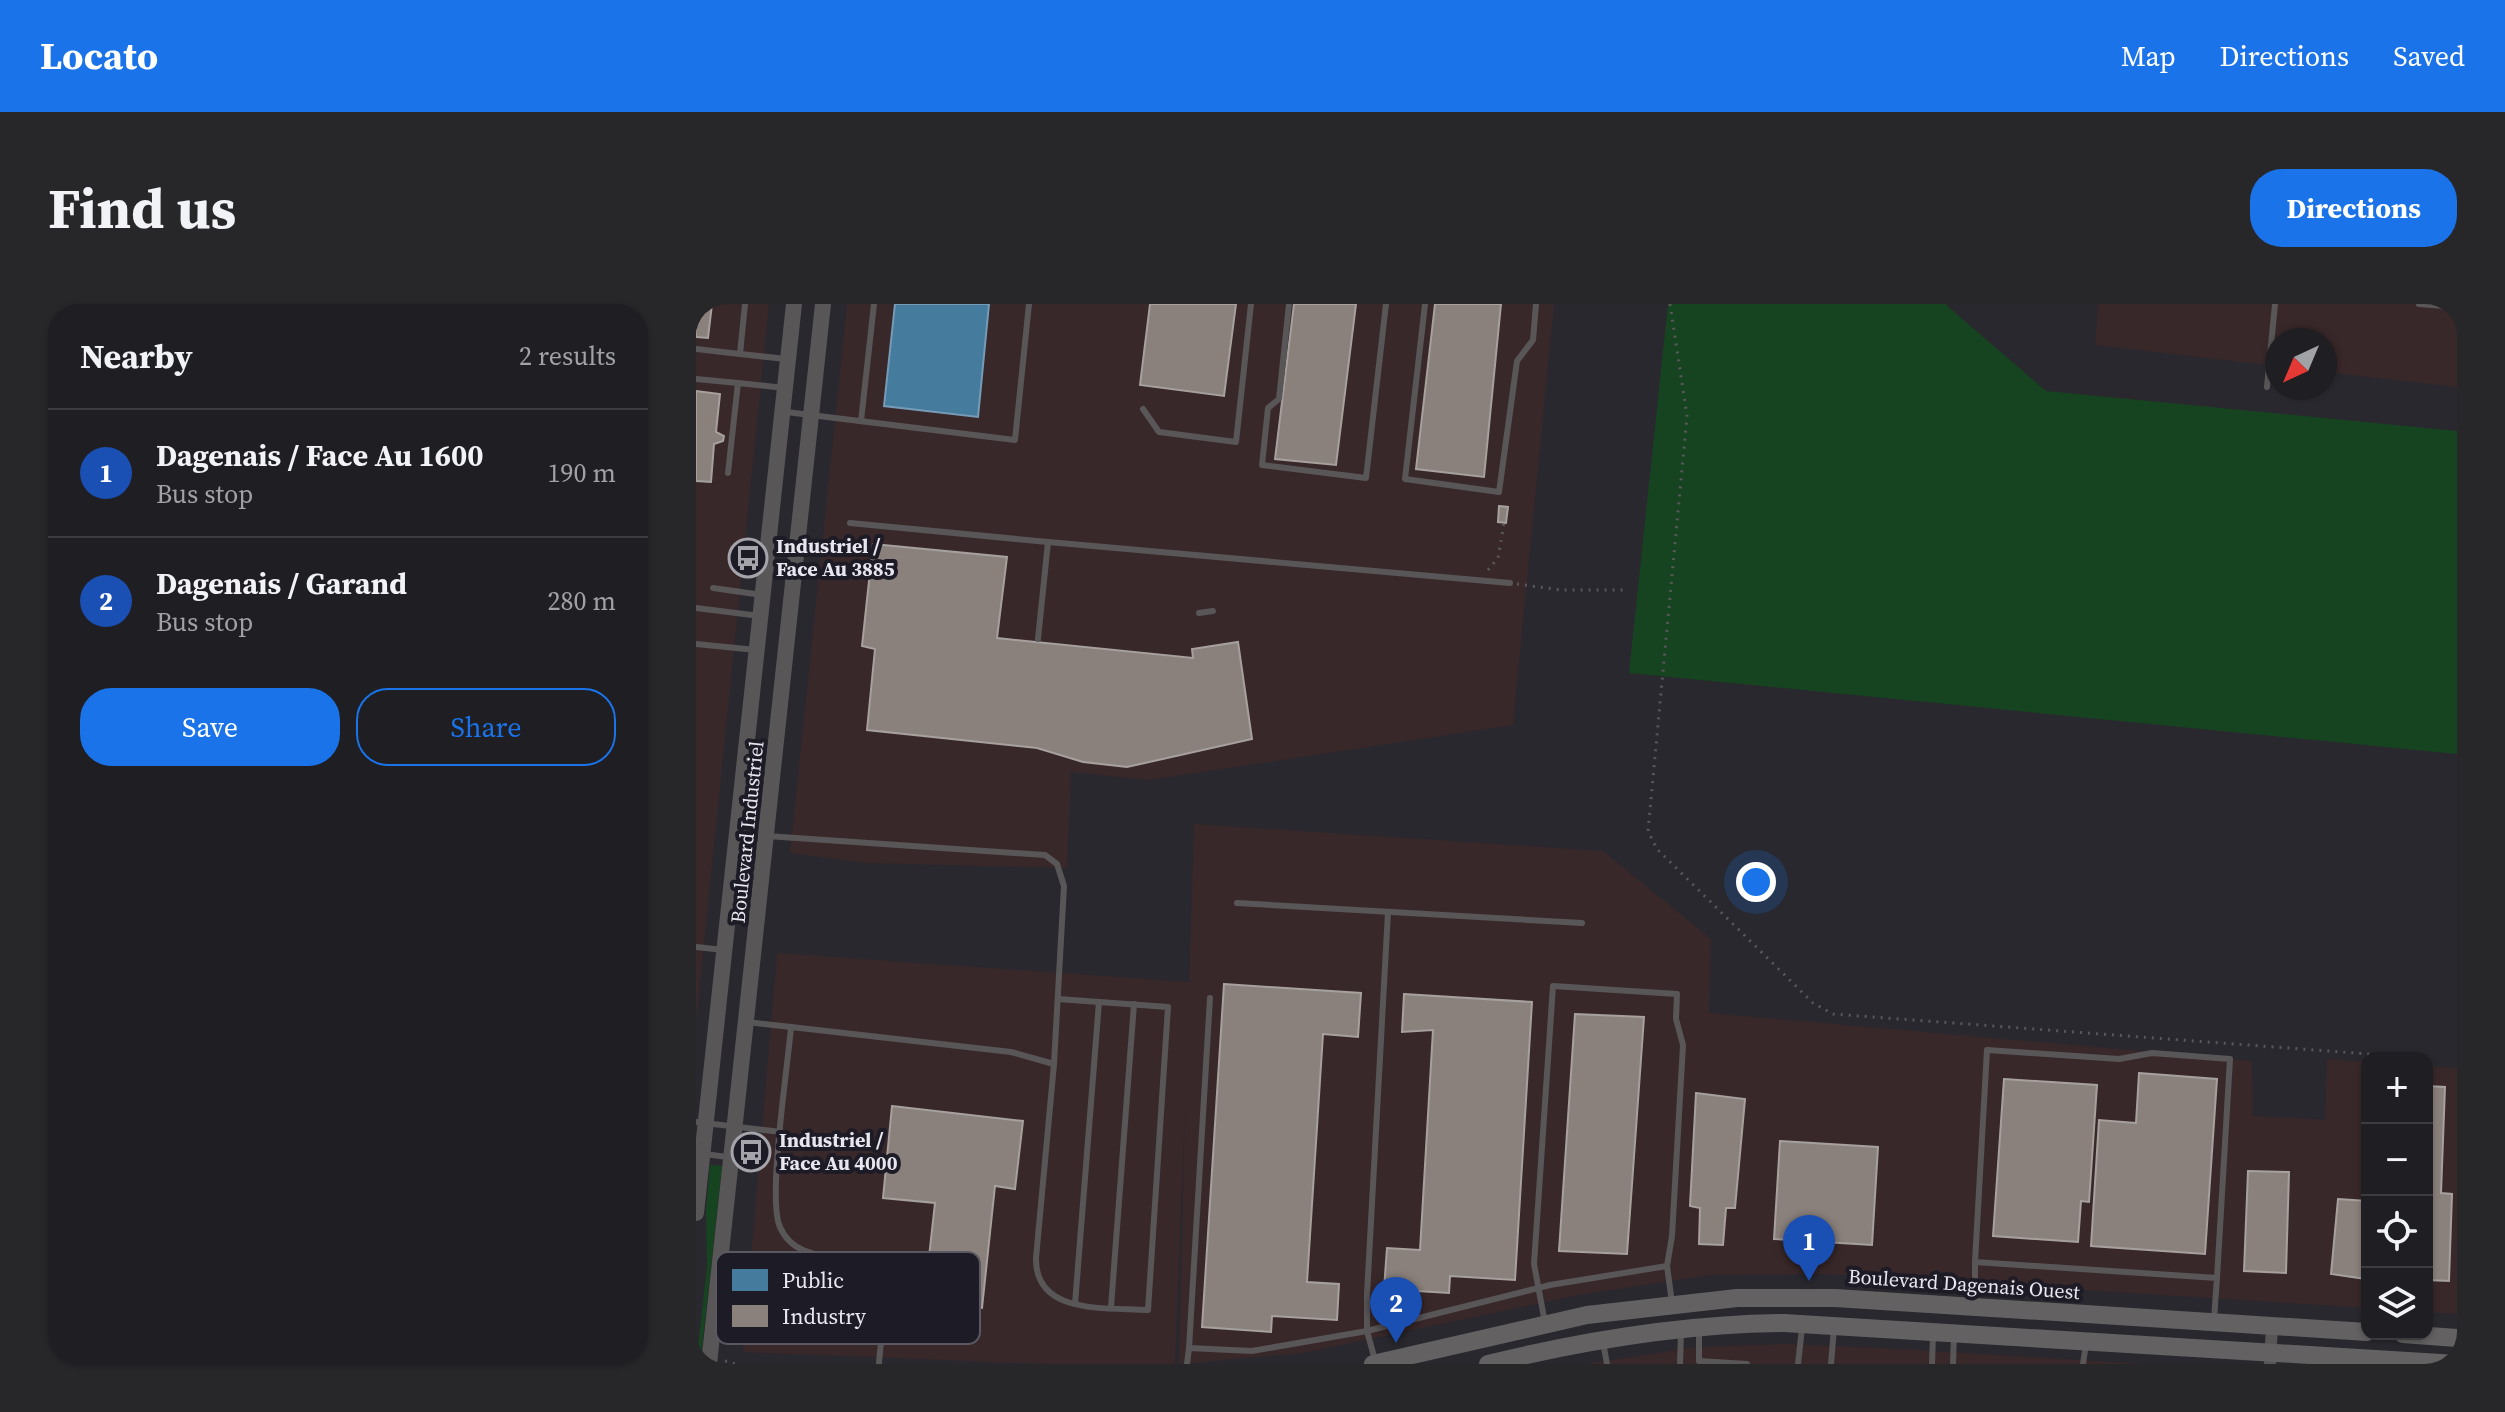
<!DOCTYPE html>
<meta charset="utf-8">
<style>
:root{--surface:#1f1e22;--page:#27272a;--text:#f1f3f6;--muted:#a1a2a5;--line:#3c3c40;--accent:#1a73e8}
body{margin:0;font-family:"Source Serif 4",serif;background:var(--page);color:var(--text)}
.controls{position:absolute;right:24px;bottom:24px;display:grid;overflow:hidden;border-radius:16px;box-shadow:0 2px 6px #0004}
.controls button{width:72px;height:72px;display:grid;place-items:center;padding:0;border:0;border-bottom:2px solid var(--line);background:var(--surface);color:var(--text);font:40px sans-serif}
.compass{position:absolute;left:1569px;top:24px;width:72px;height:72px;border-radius:50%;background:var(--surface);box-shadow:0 2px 6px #0004;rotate:224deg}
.you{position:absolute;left:1060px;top:578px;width:28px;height:28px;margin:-20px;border:6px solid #fff;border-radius:50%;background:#1a73e8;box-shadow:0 0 0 12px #1a73e833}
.badge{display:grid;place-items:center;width:52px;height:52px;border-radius:50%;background:var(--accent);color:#fff;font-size:26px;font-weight:700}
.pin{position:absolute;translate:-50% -66px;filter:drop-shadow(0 2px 4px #0008)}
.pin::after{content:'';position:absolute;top:42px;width:28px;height:24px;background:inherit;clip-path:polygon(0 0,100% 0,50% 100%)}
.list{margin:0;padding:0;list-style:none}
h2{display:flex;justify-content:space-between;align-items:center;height:104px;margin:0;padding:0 32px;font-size:34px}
h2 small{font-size:26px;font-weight:400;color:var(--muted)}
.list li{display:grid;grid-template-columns:52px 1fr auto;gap:24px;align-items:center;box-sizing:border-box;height:128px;padding:0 32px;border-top:2px solid var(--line)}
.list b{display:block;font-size:30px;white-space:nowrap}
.list p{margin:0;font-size:26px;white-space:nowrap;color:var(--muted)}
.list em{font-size:26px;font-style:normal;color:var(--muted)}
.actions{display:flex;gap:16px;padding:24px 32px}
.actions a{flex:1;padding:18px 0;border:2px solid var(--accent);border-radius:32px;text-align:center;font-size:28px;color:var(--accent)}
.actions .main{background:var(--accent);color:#fff}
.icon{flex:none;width:44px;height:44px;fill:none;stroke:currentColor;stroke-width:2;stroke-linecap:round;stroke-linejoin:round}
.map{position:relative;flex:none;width:1761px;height:1060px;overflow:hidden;border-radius:32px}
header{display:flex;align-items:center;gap:48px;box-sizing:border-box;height:112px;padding:0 40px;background:var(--accent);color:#fff}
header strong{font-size:38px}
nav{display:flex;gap:44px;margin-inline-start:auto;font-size:28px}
.intro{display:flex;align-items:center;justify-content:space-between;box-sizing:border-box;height:192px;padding:0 48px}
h1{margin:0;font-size:56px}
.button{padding:20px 36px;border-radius:32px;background:var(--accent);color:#fff;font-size:28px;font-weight:700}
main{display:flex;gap:48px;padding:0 48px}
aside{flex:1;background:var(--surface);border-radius:32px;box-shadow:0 2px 6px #0004}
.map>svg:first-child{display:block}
.industrial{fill:#39282a}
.green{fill:#174420}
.public{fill:#457b9d;stroke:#769bb6;stroke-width:2}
.industry{fill:#8a817c;stroke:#a6a09e;stroke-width:2}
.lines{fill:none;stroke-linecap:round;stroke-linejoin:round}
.path{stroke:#595759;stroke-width:3;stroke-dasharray:2 6;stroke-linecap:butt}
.service{stroke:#595658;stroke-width:6}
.minor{stroke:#595658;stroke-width:12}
.tertiary{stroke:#595658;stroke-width:16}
.secondary{stroke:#646162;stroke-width:18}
.labels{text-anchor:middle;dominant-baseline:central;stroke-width:8;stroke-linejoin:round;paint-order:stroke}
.poi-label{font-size:20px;font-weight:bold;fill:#e8e7ef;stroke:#1d1c26;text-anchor:start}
.street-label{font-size:20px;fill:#e8e7ef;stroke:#1d1c26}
.key{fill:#1d1c26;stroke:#5a5962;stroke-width:2}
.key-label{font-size:22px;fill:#e8e7ef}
</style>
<header>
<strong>Locato</strong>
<nav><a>Map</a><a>Directions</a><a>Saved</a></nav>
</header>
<div class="intro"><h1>Find us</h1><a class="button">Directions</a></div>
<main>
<aside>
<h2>Nearby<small>2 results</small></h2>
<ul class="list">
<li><span class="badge" style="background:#1a4fb4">1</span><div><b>Dagenais / Face Au 1600</b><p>Bus stop</p></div><em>190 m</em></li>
<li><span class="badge" style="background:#1a4fb4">2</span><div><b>Dagenais / Garand</b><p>Bus stop</p></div><em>280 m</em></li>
</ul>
<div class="actions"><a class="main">Save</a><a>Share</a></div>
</aside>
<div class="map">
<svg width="1761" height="1060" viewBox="0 0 1761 1060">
<rect width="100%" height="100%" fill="#29282e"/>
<g class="industrial">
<polygon points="0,0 73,0 0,719"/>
<polygon points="151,0 858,0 817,421 453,476 375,468 371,564 171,559 94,549"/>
<polygon points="1402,0 1761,0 1761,83 1629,68 1629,36 1581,36 1581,62 1399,41"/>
<polygon points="498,520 907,547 1015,635 1013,709 1556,757 1557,812 1629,816 1631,755 1671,758 1671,1004 1138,970 1014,971 882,991 607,1049 483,1060 489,801 479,1060 357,1060 47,1048 81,649 493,678"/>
<polygon points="1731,762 1761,764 1761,1010 1731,1008"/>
<polygon points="1088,1040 1185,1044 1449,1060 890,1060 1001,1043"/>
</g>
<g class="green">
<polygon points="972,0 1249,0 1350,87 1761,127 1761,450 933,369"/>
<polygon points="14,861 26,862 5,1053 1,1052 11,963 10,905"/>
</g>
<polygon class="public" points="199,0 293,0 282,113 188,102"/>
<g class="industry">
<polygon points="0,0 16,0 12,34 0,33"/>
<polygon points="454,0 540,0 528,92 444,81"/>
<polygon points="598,0 660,0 640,161 579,155"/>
<polygon points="739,0 805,0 788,173 720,165"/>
<polygon points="0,87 24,90 20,128 28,132 27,137 18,140 15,178 0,177"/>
<polygon points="803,202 812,203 810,219 802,218"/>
<polygon points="177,240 311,253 301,334 497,354 496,345 542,338 556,435 431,463 387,458 341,444 171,426 179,345 166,342"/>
<polygon points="528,680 665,689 662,733 627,730 611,978 643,980 641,1016 576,1012 575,1028 506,1023"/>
<polygon points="708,690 836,698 819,976 754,972 753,989 688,985 691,944 724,946 737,726 706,728"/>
<polygon points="879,710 948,713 931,950 863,947"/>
<polygon points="1443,769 1521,775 1509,950 1395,942 1403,816 1440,819"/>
<polygon points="1308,775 1401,781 1393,898 1385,897 1382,938 1297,932"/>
<polygon points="1731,782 1749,783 1745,889 1756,890 1753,977 1731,976"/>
<polygon points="1000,789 1049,795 1039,904 1030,904 1027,941 1003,940 1004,904 994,902"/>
<polygon points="196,802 327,817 319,885 299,882 286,1004 228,998 239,899 187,894"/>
<polygon points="1084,837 1182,843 1176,941 1078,935"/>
<polygon points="1552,867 1593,868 1590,969 1548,967"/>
<polygon points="1642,895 1671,897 1670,975 1635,970"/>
</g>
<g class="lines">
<g class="path">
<polyline points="974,0 991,112 952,527 961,545 1117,699 1137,710 1726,754"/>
<polyline points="792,266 802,254 808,219"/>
<polyline points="821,280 865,286 931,286"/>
<polyline points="1731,754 1735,755"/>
<polyline points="29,1057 40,1060"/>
</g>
<g class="service">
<polyline points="49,0 44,50 90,55"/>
<polyline points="593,0 583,95 572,104 566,161 670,174 690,0"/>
<polyline points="729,0 709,175 803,188 821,57 837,36 840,0"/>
<polyline points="1723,0 1761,3"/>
<polyline points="0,45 44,50"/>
<polyline points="0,75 42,79"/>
<polyline points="1571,83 1579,0"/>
<polyline points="447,105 463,128 540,138 555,0"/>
<polyline points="90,108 319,136 333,0"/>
<polyline points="165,117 178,0"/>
<polyline points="32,169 42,79 89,84"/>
<polyline points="154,219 352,238 342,335"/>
<polyline points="352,238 814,279"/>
<polyline points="17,284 66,291"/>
<polyline points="0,304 64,312"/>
<polyline points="503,309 517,307"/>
<polyline points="0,340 60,346"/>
<polyline points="71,532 349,551 361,560 368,582 358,760 315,748 95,723"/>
<polyline points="541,599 886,619"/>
<polyline points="0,643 28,646"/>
<path d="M51,718L95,723C92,761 71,895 84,923C104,971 179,938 187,981C192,1005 184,1036 183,1060"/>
<path d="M358,760L340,954C339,1012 412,1003 452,1006L472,703L362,695"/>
<polyline points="0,818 85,828"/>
<polyline points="8,850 32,853"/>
<polyline points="1279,958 1291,746 1423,755 1456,749 1534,755 1521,974"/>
<polyline points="379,1000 403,698"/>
<polyline points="1279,1000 1279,958 1521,974 1518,1015"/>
<polyline points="415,1003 438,700"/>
<polyline points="849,1019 838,960 857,682 981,690 980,715 987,741 976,932 971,962"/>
<polyline points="1003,1026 1003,1057 1051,1060"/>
<polyline points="907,1038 911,1060"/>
<polyline points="493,1044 514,694"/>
<polyline points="679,1056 671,1027 671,990 692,608"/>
<polyline points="491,1060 493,1044 556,1047 671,1027 854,981 971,962 976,999"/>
<polyline points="984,1060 985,1028"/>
<polyline points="1102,1060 1106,1024"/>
<polyline points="1135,1060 1138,1024"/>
<polyline points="1236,1060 1237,1032"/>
<polyline points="1257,1060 1258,1031"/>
<polyline points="1387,1060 1390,1040"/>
</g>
<polyline class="minor" points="1574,1060 1576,1022"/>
<g class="tertiary">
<polyline points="0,909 98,0"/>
<polyline points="13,1060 127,0"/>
</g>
<g class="secondary">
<polyline points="1707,1030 1761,1034"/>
<polyline points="677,1060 891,1011 1041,994 1139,994 1671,1028"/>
<path d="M792,1060C890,1036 987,1020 1088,1019L1761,1060"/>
</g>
</g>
<defs>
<g id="bus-ring" transform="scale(2)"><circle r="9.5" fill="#1d1c26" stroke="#a5a4ab" stroke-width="1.5"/><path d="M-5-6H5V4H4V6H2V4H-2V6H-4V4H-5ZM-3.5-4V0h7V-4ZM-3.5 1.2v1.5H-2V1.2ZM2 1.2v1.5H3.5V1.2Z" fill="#a5a4ab"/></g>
</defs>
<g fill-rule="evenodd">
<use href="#bus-ring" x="52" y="254"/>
<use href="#bus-ring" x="55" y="848"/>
</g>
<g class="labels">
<g class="poi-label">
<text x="80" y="242">Industriel /<tspan x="80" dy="23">Face Au 3885</tspan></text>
<text x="83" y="836">Industriel /<tspan x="83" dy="23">Face Au 4000</tspan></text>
</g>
<g class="street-label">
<text transform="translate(51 528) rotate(-84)">Boulevard Industriel</text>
<text transform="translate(1268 980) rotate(4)">Boulevard Dagenais Ouest</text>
</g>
</g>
<rect x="20" y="948" width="264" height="92" rx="12" class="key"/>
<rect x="36" y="965" width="36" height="22" fill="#457b9d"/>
<rect x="36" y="1001" width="36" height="22" fill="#8a817c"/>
<g class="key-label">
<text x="86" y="984">Public</text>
<text x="86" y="1020">Industry</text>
</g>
</svg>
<div class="controls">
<button>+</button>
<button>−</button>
<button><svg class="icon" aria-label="locate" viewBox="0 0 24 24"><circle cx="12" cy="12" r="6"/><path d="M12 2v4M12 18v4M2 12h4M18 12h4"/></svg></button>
<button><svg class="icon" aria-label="layers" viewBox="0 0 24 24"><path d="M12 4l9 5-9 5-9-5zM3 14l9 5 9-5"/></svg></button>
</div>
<svg class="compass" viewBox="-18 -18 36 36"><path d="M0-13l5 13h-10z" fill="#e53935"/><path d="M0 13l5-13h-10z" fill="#a1a2a5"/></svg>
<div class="you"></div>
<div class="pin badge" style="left:1113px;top:977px;background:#1a4fb4">1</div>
<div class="pin badge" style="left:700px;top:1039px;background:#1a4fb4">2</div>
</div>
</main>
